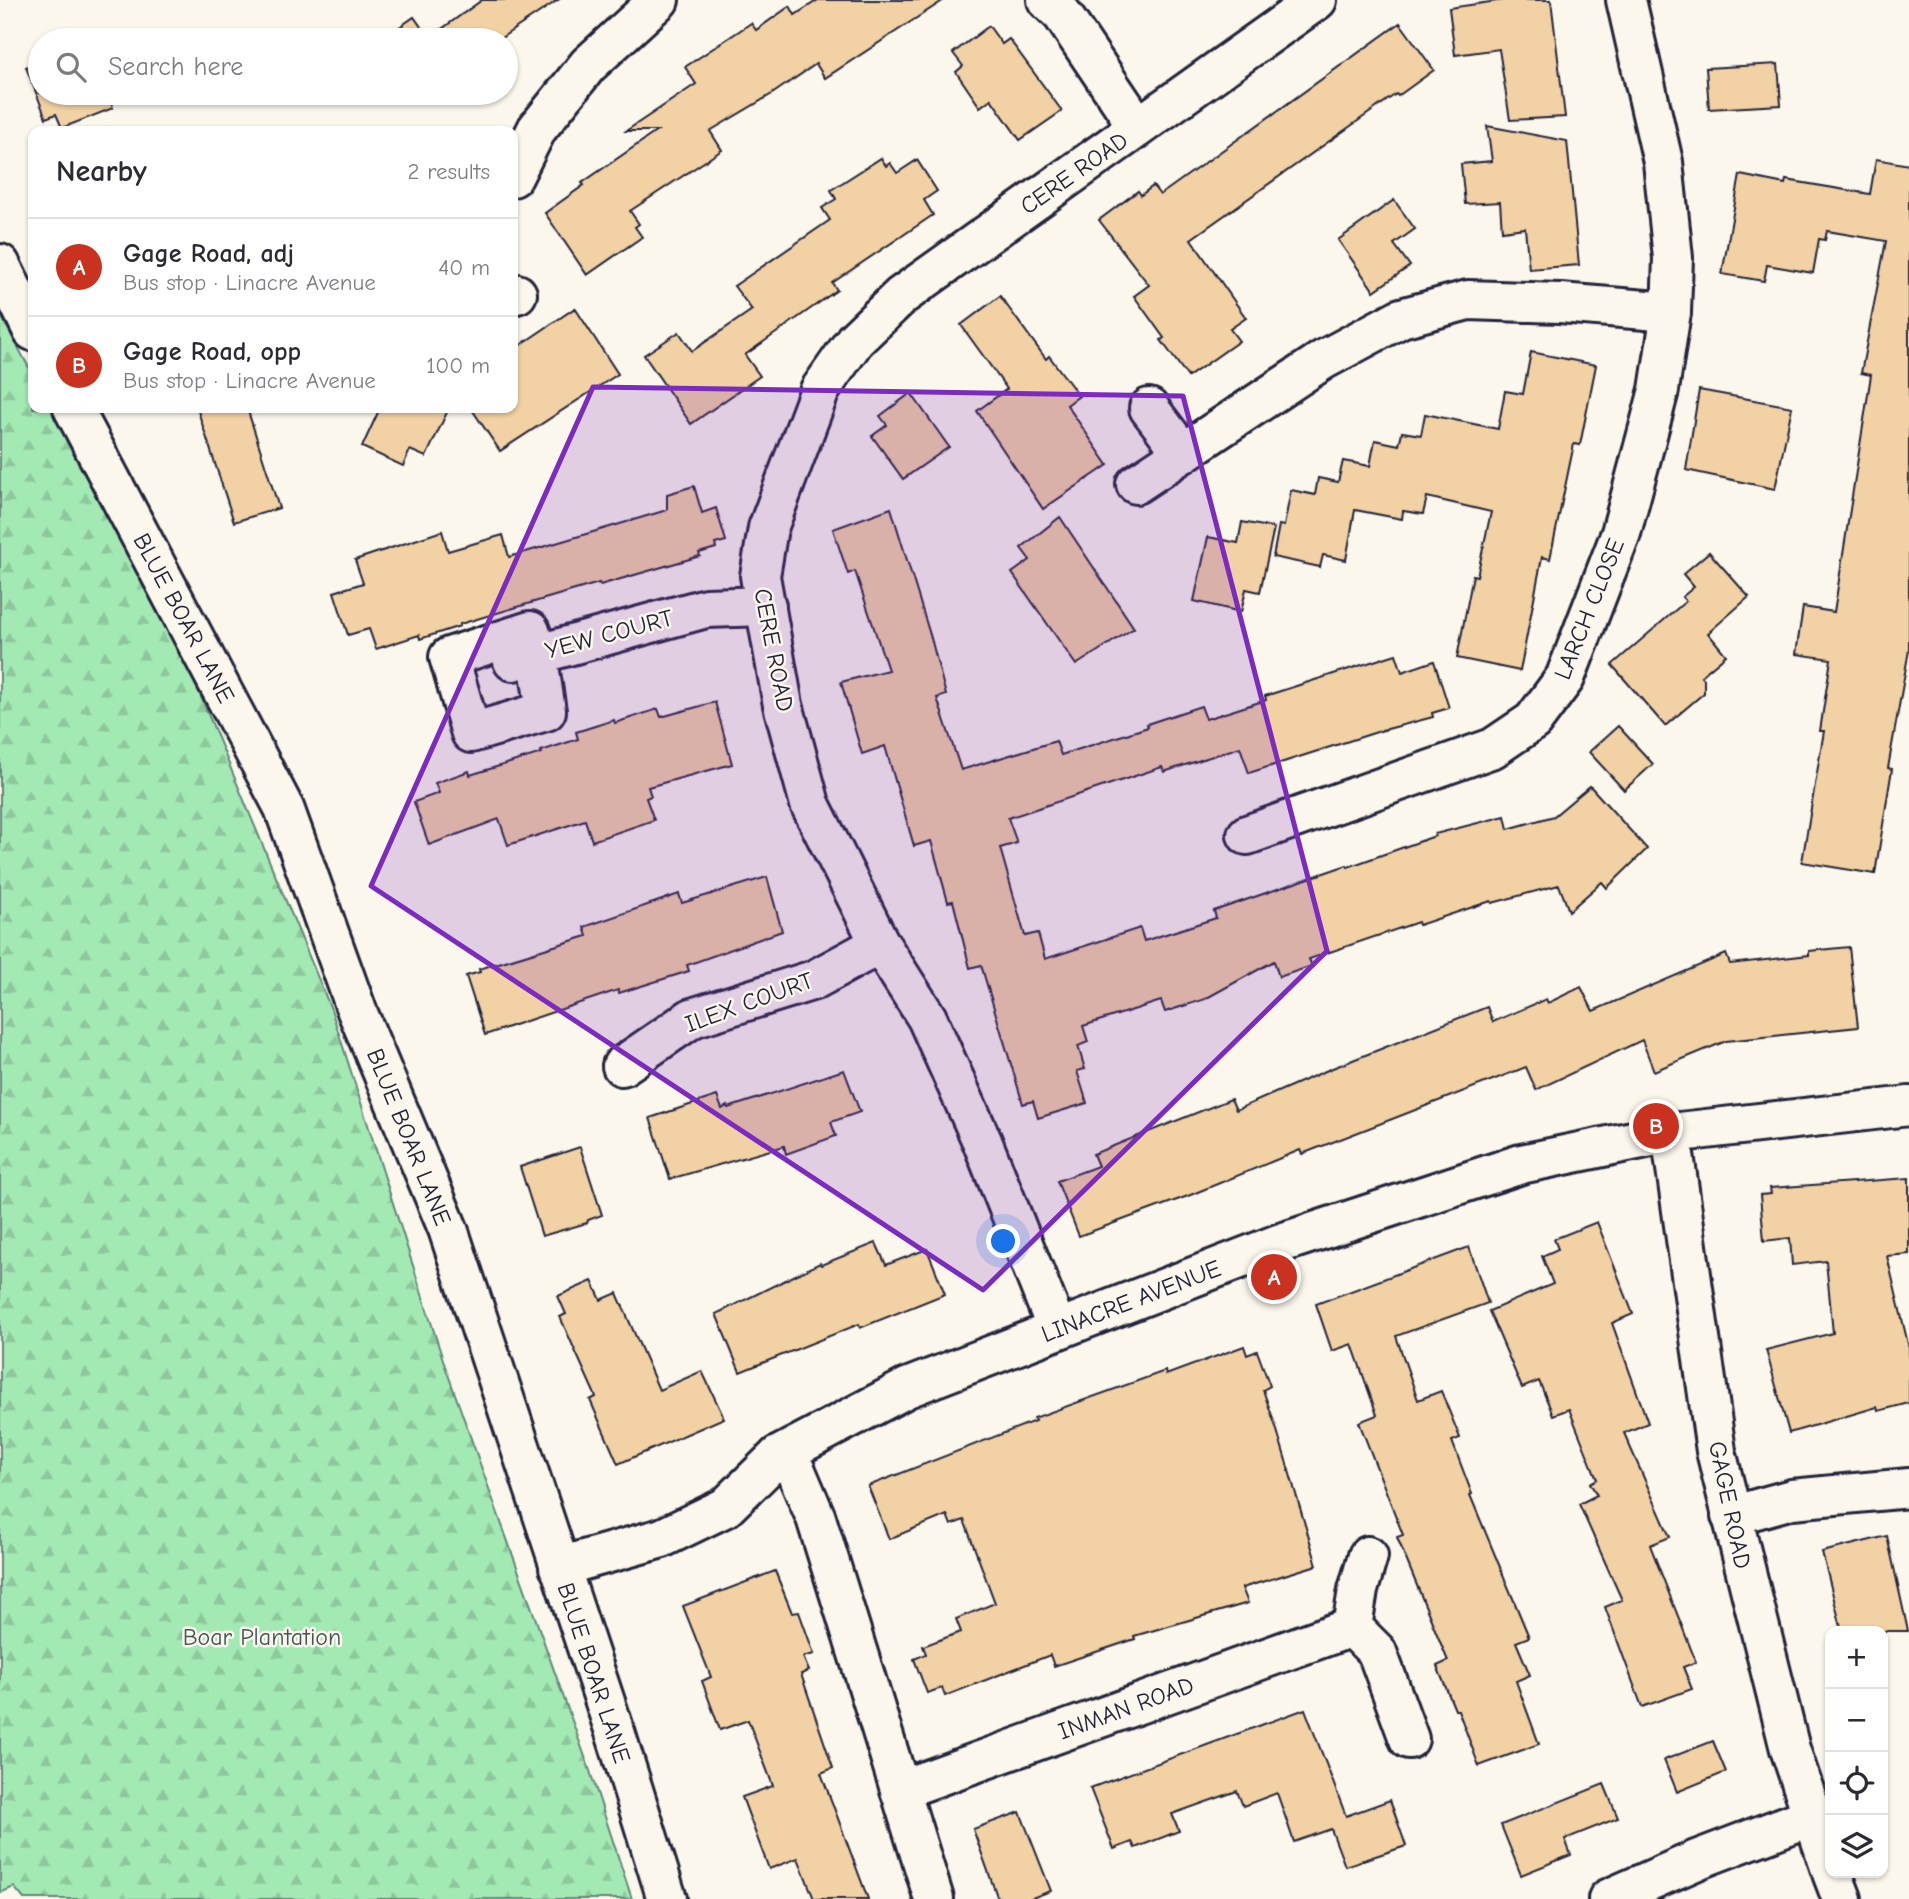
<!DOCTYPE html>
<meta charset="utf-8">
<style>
:root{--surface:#fff;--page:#f7f7f7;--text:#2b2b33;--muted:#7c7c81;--line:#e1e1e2;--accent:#c8321e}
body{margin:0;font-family:"Comic Neue",sans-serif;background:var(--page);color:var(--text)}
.controls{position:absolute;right:21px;bottom:21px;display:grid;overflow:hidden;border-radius:14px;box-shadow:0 2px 5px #0004}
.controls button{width:63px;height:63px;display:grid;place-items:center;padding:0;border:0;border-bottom:2px solid var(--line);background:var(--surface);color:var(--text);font:35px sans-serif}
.you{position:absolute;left:1004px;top:1242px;width:24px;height:24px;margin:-18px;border:5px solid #fff;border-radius:50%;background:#1a73e8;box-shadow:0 0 0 10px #1a73e833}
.badge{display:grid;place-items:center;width:46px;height:46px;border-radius:50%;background:var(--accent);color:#fff;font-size:23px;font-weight:700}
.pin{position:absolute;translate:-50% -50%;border:4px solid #fff;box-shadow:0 2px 7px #0006}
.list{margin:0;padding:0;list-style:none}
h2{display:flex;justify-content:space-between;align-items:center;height:91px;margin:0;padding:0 28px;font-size:30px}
h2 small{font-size:23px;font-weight:400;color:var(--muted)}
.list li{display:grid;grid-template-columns:46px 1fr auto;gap:21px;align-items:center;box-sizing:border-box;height:98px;padding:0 28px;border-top:2px solid var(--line)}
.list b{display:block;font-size:26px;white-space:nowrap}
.list p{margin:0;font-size:23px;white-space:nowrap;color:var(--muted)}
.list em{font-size:23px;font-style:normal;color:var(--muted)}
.icon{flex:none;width:38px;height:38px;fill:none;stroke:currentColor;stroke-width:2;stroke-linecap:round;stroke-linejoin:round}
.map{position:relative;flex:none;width:1909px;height:1899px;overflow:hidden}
.search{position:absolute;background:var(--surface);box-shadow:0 2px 5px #0004;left:28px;top:28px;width:490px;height:77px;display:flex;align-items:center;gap:18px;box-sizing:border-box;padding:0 24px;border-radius:38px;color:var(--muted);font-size:26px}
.panel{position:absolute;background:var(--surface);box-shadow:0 2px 5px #0004;left:28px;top:126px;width:490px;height:287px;border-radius:14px}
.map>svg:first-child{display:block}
.forest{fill:url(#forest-firs);stroke:#628678;stroke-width:2}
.building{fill:#f2d2a4;stroke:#22223b;stroke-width:2}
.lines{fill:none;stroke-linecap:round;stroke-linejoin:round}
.minor-casing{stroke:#22223b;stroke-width:44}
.minor{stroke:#fbf7ec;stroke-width:38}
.marked{fill:#7b2cbf;fill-opacity:0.2;stroke:#7b2cbf;stroke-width:5;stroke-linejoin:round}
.labels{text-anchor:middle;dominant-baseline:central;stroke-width:5;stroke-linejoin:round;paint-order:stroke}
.street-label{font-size:24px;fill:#22223b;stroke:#fbf7ec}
.park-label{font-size:24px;fill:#425459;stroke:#fbf7ec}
</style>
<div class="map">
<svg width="1909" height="1899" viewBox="0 0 1909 1899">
<defs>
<pattern id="forest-firs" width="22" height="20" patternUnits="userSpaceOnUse" patternTransform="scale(1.75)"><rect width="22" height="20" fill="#a3e9b4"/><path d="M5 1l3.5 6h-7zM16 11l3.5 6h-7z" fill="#8cc89c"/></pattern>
</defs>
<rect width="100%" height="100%" fill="#fbf7ec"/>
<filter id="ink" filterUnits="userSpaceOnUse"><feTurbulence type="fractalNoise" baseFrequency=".0143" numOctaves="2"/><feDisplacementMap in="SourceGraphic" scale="14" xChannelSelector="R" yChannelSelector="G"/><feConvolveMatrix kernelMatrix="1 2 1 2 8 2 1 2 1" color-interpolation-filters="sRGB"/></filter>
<g filter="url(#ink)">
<polygon class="forest" points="0,314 33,375 33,408 51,408 173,630 331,1009 445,1366 589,1768 632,1899 24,1899 14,1887 0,1893"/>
<g class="building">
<polygon points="482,0 558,0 498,40 391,40 388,35 414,17 429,38"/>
<polygon points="818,0 944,0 825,78 816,64 772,94 710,131 722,150 630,211 639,224 635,227 642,237 587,275 545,213 584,185 582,183 657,131 626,131 696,84 685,67 751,23 756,30 790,6 795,15"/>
<polygon points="1504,0 1551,0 1565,117 1510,120 1499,49 1455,55 1449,8"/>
<polygon points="1400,23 1434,70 1398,96 1396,94 1191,239 1246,318 1230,329 1239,341 1188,377 1161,340 1164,338 1134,296 1149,285 1099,220 1138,191 1141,195 1153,186 1160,195"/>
<polygon points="989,26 1002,44 1009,39 1062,111 1020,140 991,99 980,107 956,72 963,66 953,53"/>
<polygon points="40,61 40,93 120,93 109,97 113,108 62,128 56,114 46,118 26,67"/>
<polygon points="1778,64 1781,105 1709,109 1706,68"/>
<polygon points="1487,126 1567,141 1579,265 1529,269 1525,228 1502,231 1500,202 1465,204 1461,164 1492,161"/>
<polygon points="881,158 886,166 890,163 897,173 917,160 937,191 924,200 933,215 832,283 837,290 745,355 760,376 691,424 644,355 679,332 692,351 752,310 734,286 830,220 822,208 836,199 831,190"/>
<polygon points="1876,159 1909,165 1909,650 1888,768 1892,769 1875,874 1802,862 1824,731 1820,731 1831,659 1796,654 1803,607 1834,612 1871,375 1861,373 1886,241 1827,231 1825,240 1819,239 1813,273 1767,265 1764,281 1722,274 1740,175 1785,184 1786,180 1870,194"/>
<polygon points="1394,200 1415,229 1394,244 1410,266 1374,291 1338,240"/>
<polygon points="1000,296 1046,359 1049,356 1079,396 1067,405 1108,465 1043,509 977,411 1007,389 961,325"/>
<polygon points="575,308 618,374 500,451 471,408 513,408 513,350"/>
<polygon points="1531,352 1596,365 1580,445 1574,444 1550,559 1542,557 1520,671 1457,658 1473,575 1477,576 1491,512 1427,497 1423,514 1403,511 1402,519 1355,510 1346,560 1323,555 1320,567 1273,557 1279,525 1284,526 1291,490 1315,495 1318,478 1338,482 1343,461 1370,466 1375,440 1399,445 1402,432 1421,435 1425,414 1498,429 1505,391 1523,394"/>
<polygon points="1699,390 1792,407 1775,489 1686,470"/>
<polygon points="911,393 949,447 903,479 872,436 887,425 880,416"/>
<polygon points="197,408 247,408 279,508 234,522"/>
<polygon points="380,408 449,408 426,457 410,450 403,466 362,447"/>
<polygon points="694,486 702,513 716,508 726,541 715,544 716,548 699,553 700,556 600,585 599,583 534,602 460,624 460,626 420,639 419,635 376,649 369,629 348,635 334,592 363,583 355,560 442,531 448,551 503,535 509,557 667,510 667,494"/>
<polygon points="891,508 931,638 946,695 937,698 961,770 1056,741 1061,755 1148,727 1147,724 1201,706 1206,719 1266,700 1265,696 1396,654 1402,672 1434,661 1449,708 1432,713 1433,717 1380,731 1249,773 1240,747 1164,772 1162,767 1008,818 1017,843 1000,848 1025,936 1038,933 1045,959 1140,928 1144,941 1216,918 1214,911 1347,865 1348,867 1435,836 1435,834 1505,816 1508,829 1554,816 1590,786 1647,849 1607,888 1602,882 1569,911 1559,885 1492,903 1491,901 1419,925 1418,922 1309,959 1312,966 1279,977 1274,961 1205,999 1165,1012 1161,1001 1083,1026 1088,1042 1078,1046 1085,1069 1077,1071 1087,1103 1038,1118 1033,1101 1023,1104 981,965 970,968 953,901 948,902 931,841 914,846 885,746 862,754 841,682 888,670 855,571 848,574 833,529"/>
<polygon points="1060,517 1134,628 1076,665 1012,573 1030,560 1021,548"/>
<polygon points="1242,522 1274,528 1260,592 1246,589 1241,612 1194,601 1208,537 1238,543"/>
<polygon points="1709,552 1749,597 1708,633 1726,655 1701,676 1704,679 1704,693 1665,726 1612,665 1686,601 1682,597 1694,587 1683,574"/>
<polygon points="715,702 732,764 648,787 651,796 646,798 654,820 592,841 585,820 508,845 499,819 429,845 414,802 439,793 435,783 469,771 470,775 542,753 541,751 578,739 576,732 614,720 615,723 658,709 661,717"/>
<polygon points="1618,726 1653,764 1624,790 1589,752"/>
<polygon points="767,877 782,931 687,965 689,971 619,993 618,990 485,1035 466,976 480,972 479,969 587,936 584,927 679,894 682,903"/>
<polygon points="1849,947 1858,1027 1726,1041 1654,1071 1642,1040 1536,1090 1526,1067 1302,1154 1300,1150 1188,1196 1079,1236 1057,1181 1098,1166 1093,1154 1231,1099 1236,1110 1330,1069 1487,1007 1493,1022 1546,999 1548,1003 1581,987 1593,1011 1726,954 1730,964 1809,955 1809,951"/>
<polygon points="844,1070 860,1112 831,1122 836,1136 786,1154 784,1146 670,1179 650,1118 717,1096 722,1109 727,1106 728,1108"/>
<polygon points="580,1147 602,1215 588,1220 587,1223 542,1236 520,1167"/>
<polygon points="1909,1178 1909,1254 1887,1256 1909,1348 1909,1403 1878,1411 1877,1407 1789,1433 1766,1350 1833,1333 1826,1261 1792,1265 1790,1238 1764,1241 1760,1195 1771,1194 1770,1188"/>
<polygon points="1597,1222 1633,1314 1612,1323 1648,1423 1624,1433 1670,1537 1650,1545 1696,1662 1683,1667 1692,1689 1642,1707 1605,1607 1622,1600 1579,1504 1597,1495 1590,1483 1597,1479 1569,1409 1553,1415 1539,1381 1522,1388 1489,1311 1553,1284 1542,1256 1558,1249 1554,1239"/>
<polygon points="876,1243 886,1265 927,1249 945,1294 860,1328 859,1324 740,1372 716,1314 820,1263 821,1265"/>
<polygon points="1469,1247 1488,1303 1396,1336 1418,1400 1441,1391 1460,1438 1452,1441 1472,1494 1470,1495 1529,1637 1516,1642 1530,1675 1516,1681 1539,1744 1479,1766 1458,1710 1455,1710 1437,1666 1448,1661 1397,1537 1403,1535 1359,1422 1377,1415 1352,1344 1332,1351 1316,1304"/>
<polygon points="592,1281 601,1300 617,1293 659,1390 702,1371 724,1418 618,1464 590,1400 596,1397 560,1317 566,1314 558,1296"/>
<polygon points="1244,1346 1247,1355 1257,1351 1270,1386 1263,1390 1276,1427 1317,1565 1242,1588 1248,1603 1134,1636 1135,1639 1054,1666 1050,1655 945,1696 942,1688 927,1693 914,1659 926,1654 923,1646 961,1632 956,1619 995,1603 964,1520 951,1525 947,1515 889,1539 868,1486 1035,1421 1034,1418 1165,1371 1166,1375"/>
<polygon points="1887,1536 1908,1631 1842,1631 1822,1552"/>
<polygon points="775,1571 792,1613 799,1612 814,1654 803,1657 809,1671 801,1674 833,1768 821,1773 868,1899 814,1899 798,1858 769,1869 742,1797 773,1786 748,1720 720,1730 702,1681 711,1677 683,1606"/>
<polygon points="1305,1709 1346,1816 1390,1800 1406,1846 1345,1866 1331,1829 1294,1842 1277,1793 1243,1806 1237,1791 1172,1814 1179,1831 1135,1848 1132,1842 1114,1849 1090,1788"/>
<polygon points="1713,1741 1726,1772 1677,1792 1664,1760"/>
<polygon points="1604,1784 1618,1818 1565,1839 1571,1855 1521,1875 1501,1825"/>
<polygon points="1020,1812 1051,1891 1029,1899 998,1899 973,1829"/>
</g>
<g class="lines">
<g class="minor-casing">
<g id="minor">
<polyline points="1047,0 1062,14 1138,127"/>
<polyline points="513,177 537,129 588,65 659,0"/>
<polyline points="0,264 33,331"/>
<polyline points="513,293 517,294"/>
<polyline points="73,408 284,808 357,1011 448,1229 616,1735 667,1899"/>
<polyline points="1149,408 1183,453"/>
<polyline points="1136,484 1323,360 1401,318 1468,300 1560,303 1671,312"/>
<polygon points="530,631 537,653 546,711 471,733 449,657"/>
<polyline points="513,661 706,608 766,606"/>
<polyline points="1247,835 1493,748 1533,721 1565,678 1621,533 1659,390 1671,312 1673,258 1663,162 1626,0"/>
<polyline points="622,1066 692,1018 814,980 880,944"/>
<polyline points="1671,1133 1716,1451 1790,1749 1830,1867"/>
<polyline points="1057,1329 982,1141 927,1018 880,944 810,804 783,705 760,576 768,528 820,390 855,340 901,296 1317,0"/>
<polyline points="778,1456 796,1471 816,1518 934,1899"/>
<polyline points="1731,1516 1792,1499 1909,1488"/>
<polyline points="559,1567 662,1538 726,1507 778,1456 907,1388 1281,1243 1521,1164 1671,1133 1909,1106"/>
<polyline points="1352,1627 1358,1590 1368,1556"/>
<polyline points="900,1790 1352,1627 1377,1652 1409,1739"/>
<polyline points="1832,1873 1842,1899"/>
<polyline points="1608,1899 1699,1859 1812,1816"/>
</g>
</g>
<use href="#minor" class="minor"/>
</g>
</g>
<path class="marked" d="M593,387L1183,396L1327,951L983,1290L371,886Z"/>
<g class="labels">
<g class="street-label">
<text transform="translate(1074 173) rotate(-35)">CERE ROAD</text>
<text transform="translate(1589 609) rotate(-68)">LARCH CLOSE</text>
<text transform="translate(184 618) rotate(62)">BLUE BOAR LANE</text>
<text transform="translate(609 634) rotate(-15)">YEW COURT</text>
<text transform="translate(774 650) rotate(79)">CERE ROAD</text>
<text transform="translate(749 1002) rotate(-20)">ILEX COURT</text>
<text transform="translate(409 1137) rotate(68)">BLUE BOAR LANE</text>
<text transform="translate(1131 1301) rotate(-21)">LINACRE AVENUE</text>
<text transform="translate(1730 1505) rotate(78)">GAGE ROAD</text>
<text transform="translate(594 1673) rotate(72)">BLUE BOAR LANE</text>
<text transform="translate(1126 1708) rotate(-20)">INMAN ROAD</text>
</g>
<g class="park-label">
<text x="262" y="1637">Boar Plantation</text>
</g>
</g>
</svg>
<div class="controls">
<button>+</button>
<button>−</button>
<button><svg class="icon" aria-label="locate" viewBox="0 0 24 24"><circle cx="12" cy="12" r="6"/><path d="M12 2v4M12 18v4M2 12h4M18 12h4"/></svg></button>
<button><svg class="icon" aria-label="layers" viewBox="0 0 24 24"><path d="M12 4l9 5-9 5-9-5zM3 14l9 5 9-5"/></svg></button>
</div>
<div class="you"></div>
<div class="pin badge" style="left:1274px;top:1277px">A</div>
<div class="pin badge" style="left:1656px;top:1126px">B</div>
<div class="search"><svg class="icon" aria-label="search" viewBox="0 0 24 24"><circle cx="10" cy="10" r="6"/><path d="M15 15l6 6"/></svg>Search here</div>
<section class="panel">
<h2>Nearby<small>2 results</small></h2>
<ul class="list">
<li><span class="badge">A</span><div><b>Gage Road, adj</b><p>Bus stop · Linacre Avenue</p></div><em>40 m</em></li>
<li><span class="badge">B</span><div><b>Gage Road, opp</b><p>Bus stop · Linacre Avenue</p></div><em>100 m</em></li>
</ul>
</section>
</div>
